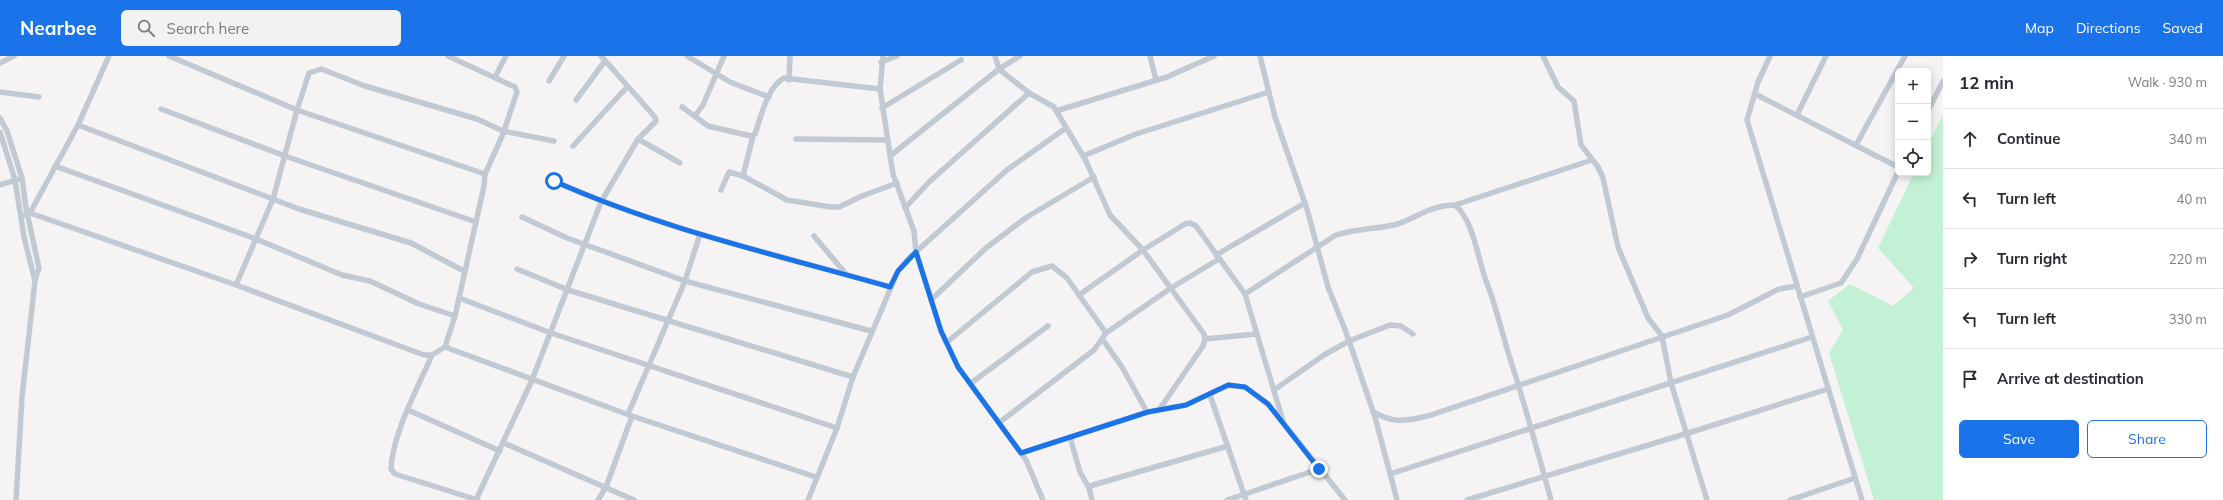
<!DOCTYPE html>
<meta charset="utf-8">
<style>
:root{--surface:#fff;--page:#f2f2f3;--text:#2b2b33;--muted:#7c7c81;--line:#e1e1e2;--accent:#1a73e8}
body{margin:0;font-family:Mulish,sans-serif;background:var(--page);color:var(--text)}
.controls{position:absolute;right:12px;top:12px;display:grid;overflow:hidden;border-radius:6px;box-shadow:0 2px 10px #0003}
.controls button{width:36px;height:36px;display:grid;place-items:center;padding:0;border:0;border-bottom:1px solid var(--line);background:var(--surface);color:var(--text);font:20px sans-serif}
.stop{position:absolute;width:12px;height:12px;margin:-9px;border:3px solid #1a73e8;border-radius:50%;background:#fff}
.stop.end{background:#1a73e8;border-color:#fff;box-shadow:0 1px 4px #0008}
.list{margin:0;padding:0;list-style:none}
h2{display:flex;justify-content:space-between;align-items:center;height:52px;margin:0;padding:0 16px;font-size:17px}
h2 small{font-size:13px;font-weight:400;color:var(--muted)}
.list li{display:grid;grid-template-columns:26px 1fr auto;gap:12px;align-items:center;box-sizing:border-box;height:60px;padding:0 16px;border-top:1px solid var(--line)}
.list b{display:block;font-size:15px;white-space:nowrap}
.list em{font-size:13px;font-style:normal;color:var(--muted)}
.actions{display:flex;gap:8px;padding:12px 16px}
.actions a{flex:1;padding:9px 0;border:1px solid var(--accent);border-radius:6px;text-align:center;font-size:14px;color:var(--accent)}
.actions .main{background:var(--accent);color:#fff}
.icon{flex:none;width:22px;height:22px;fill:none;stroke:currentColor;stroke-width:2;stroke-linecap:round;stroke-linejoin:round}
.map{position:relative;flex:none;width:1943px;height:444px;overflow:hidden}
header{display:flex;align-items:center;gap:24px;box-sizing:border-box;height:56px;padding:0 20px;background:var(--accent);color:#fff}
header strong{font-size:19px}
nav{display:flex;gap:22px;margin-inline-start:auto;font-size:14px}
.search{width:280px;height:36px;background:var(--page);display:flex;align-items:center;gap:10px;box-sizing:border-box;padding:0 14px;border-radius:6px;color:var(--muted);font-size:15px}
main{display:flex}
aside{flex:1;background:var(--surface)}
.map>svg:first-child{display:block}
.green{fill:#c3f1d5}
.lines{fill:none;stroke-linecap:round;stroke-linejoin:round}
.street{stroke:#c1cad2;stroke-width:5.5}
.route{stroke:#1a73e8;stroke-width:5}
</style>
<header>
<strong>Nearbee</strong>
<div class="search"><svg class="icon" aria-label="search" viewBox="0 0 24 24"><circle cx="10" cy="10" r="6"/><path d="M15 15l6 6"/></svg>Search here</div>
<nav><a>Map</a><a>Directions</a><a>Saved</a></nav>
</header>
<main>
<div class="map">
<svg width="1943" height="444" viewBox="0 0 1943 444">
<rect width="100%" height="100%" fill="#f5f3f3"/>
<polygon class="green" points="1943,58 1943,444 1874,444 1829,297 1843,274 1828,245 1850,228 1893,250 1914,232 1878,192 1914,117 1928,117 1928,89"/>
<g class="lines">
<g class="street">
<polyline points="169,0 297,54 485,118"/>
<polyline points="448,0 515,31 517,36 503,78 485,118 484,130 455,260 445,291 632,360 816,421"/>
<polyline points="687,0 730,26 769,41"/>
<polyline points="883,0 880,33 893,118 914,175 916,196 941,275 958,311 1026,404 1043,444"/>
<polyline points="995,0 999,13 1029,37 1054,51 1086,105 1110,159 1143,194 1204,278 1205,283 1203,290 1159,354"/>
<polyline points="1150,0 1156,24"/>
<polyline points="1260,0 1275,61 1307,153 1328,231 1346,276 1375,361 1397,444"/>
<polyline points="1543,0 1558,31 1574,45 1581,89 1598,111 1603,122 1618,191 1648,262 1662,280 1671,327 1707,444"/>
<polyline points="1770,0 1758,26 1747,64 1862,444"/>
<polyline points="881,6 897,0"/>
<polyline points="0,7 14,0"/>
<polyline points="495,21 506,0"/>
<polyline points="789,24 790,0"/>
<polyline points="549,25 564,0"/>
<polyline points="0,36 39,41"/>
<polyline points="1755,38 1898,111"/>
<polyline points="576,44 605,5"/>
<path d="M682,51L708,70L751,80L755,78C761,61 767,31 784,22L880,33"/>
<polyline points="882,52 961,4"/>
<polyline points="161,53 285,100 476,166"/>
<polyline points="1056,55 1167,21 1214,0"/>
<polyline points="1928,55 1943,25"/>
<polyline points="1797,59 1826,0"/>
<polyline points="695,60 703,49 724,0"/>
<polyline points="0,62 7,75 22,122 26,152 39,212 35,224"/>
<polyline points="78,69 299,153 411,187 464,215"/>
<polyline points="0,76 15,124 24,181 35,225 22,341 16,444"/>
<polyline points="753,80 743,120 787,144 831,151 839,151 862,140 897,127"/>
<polyline points="638,83 680,107"/>
<polyline points="796,83 887,84"/>
<polyline points="1856,89 1905,0"/>
<polyline points="573,90 627,31"/>
<polyline points="890,100 999,13 1020,0"/>
<polyline points="1083,100 1136,78 1269,36"/>
<polyline points="55,110 256,183 342,219 370,225 419,248 455,260"/>
<path d="M554,125C661,173 778,199 891,231"/>
<polyline points="0,129 19,123"/>
<polyline points="721,134 729,116 743,120"/>
<polyline points="1455,149 1592,104"/>
<polyline points="905,152 929,126 1029,37"/>
<polyline points="30,157 236,229 424,299 432,299 445,291"/>
<polyline points="21,160 30,157 78,69 109,0"/>
<polyline points="522,161 567,182 685,225 871,275"/>
<polyline points="814,180 846,218"/>
<polyline points="1216,199 1305,147"/>
<polyline points="517,213 568,234 853,321"/>
<polyline points="236,229 273,143 297,54 309,17 321,13 365,30 477,63 503,75 554,85"/>
<path d="M1245,238L1336,179C1355,173 1375,173 1394,169C1416,163 1429,149 1455,149C1475,166 1478,207 1488,230C1498,257 1504,285 1513,312C1527,356 1539,400 1551,444"/>
<polyline points="1079,239 1143,194 1185,168 1190,167 1196,170 1245,238 1283,365"/>
<polyline points="1800,241 1841,227 1857,203 1898,116"/>
<polyline points="459,242 551,277 837,372"/>
<polyline points="931,244 986,192 1027,161 1094,121"/>
<polyline points="1205,283 1256,278"/>
<polyline points="1103,284 1122,311 1147,356"/>
<polyline points="946,287 1032,216 1052,210 1067,222 1106,277"/>
<path d="M432,299C418,331 392,379 391,413L395,418L478,444"/>
<polyline points="971,327 1048,270"/>
<polyline points="1274,334 1324,299 1349,285 1390,269 1401,270 1413,278"/>
<polyline points="1210,339 1246,444"/>
<polyline points="408,354 500,395"/>
<path d="M1373,356C1396,368 1403,365 1428,360L1728,259L1779,233L1797,230"/>
<polyline points="628,358 685,225 700,178"/>
<polyline points="1000,366 1094,294 1106,277 1171,232 1219,203"/>
<polyline points="1070,381 1080,416 1089,432"/>
<polyline points="504,387 634,444"/>
<polyline points="1021,397 1147,356 1186,349 1229,329 1245,331 1268,348 1345,444"/>
<polyline points="1390,418 1812,281"/>
<polyline points="476,444 532,324 601,146 638,83 656,65 655,61 601,0"/>
<polyline points="598,444 606,431 632,360"/>
<polyline points="808,444 837,372 853,321 898,215 908,203 1007,114 1066,72"/>
<polyline points="1092,444 1089,432 1093,429 1228,390"/>
<polyline points="1227,444 1319,413"/>
<polyline points="1467,444 1685,378 1828,333"/>
<polyline points="1790,444 1855,422"/>
</g>
</g>
<g class="lines">
<path class="route" d="M554,125C661,173 778,199 890,231L898,215L916,196L941,275L958,311L1021,397L1148,356L1186,349L1228,329L1245,331L1268,348L1319,413"/>
</g>
</svg>
<div class="controls">
<button>+</button>
<button>−</button>
<button><svg class="icon" aria-label="locate" viewBox="0 0 24 24"><circle cx="12" cy="12" r="6"/><path d="M12 2v4M12 18v4M2 12h4M18 12h4"/></svg></button>
</div>
<div class="stop" style="left:554px;top:125px"></div>
<div class="stop end" style="left:1319px;top:413px"></div>
</div>
<aside>
<h2>12 min<small>Walk · 930 m</small></h2>
<ul class="list">
<li><svg class="icon" aria-label="ahead" viewBox="0 0 24 24"><path d="M12 20V5M6 11l6-6 6 6"/></svg><div><b>Continue</b></div><em>340 m</em></li>
<li><svg class="icon" aria-label="left" viewBox="0 0 24 24"><path d="M17 20v-9H6M10 6l-5 5 5 5"/></svg><div><b>Turn left</b></div><em>40 m</em></li>
<li><svg class="icon" aria-label="right" viewBox="0 0 24 24"><path d="M7 20v-9h11M14 6l5 5-5 5"/></svg><div><b>Turn right</b></div><em>220 m</em></li>
<li><svg class="icon" aria-label="left" viewBox="0 0 24 24"><path d="M17 20v-9H6M10 6l-5 5 5 5"/></svg><div><b>Turn left</b></div><em>330 m</em></li>
<li><svg class="icon" aria-label="arrive" viewBox="0 0 24 24"><path d="M6 21V4h12l-3 4 3 4H6"/></svg><div><b>Arrive at destination</b></div></li>
</ul>
<div class="actions"><a class="main">Save</a><a>Share</a></div>
</aside>
</main>
